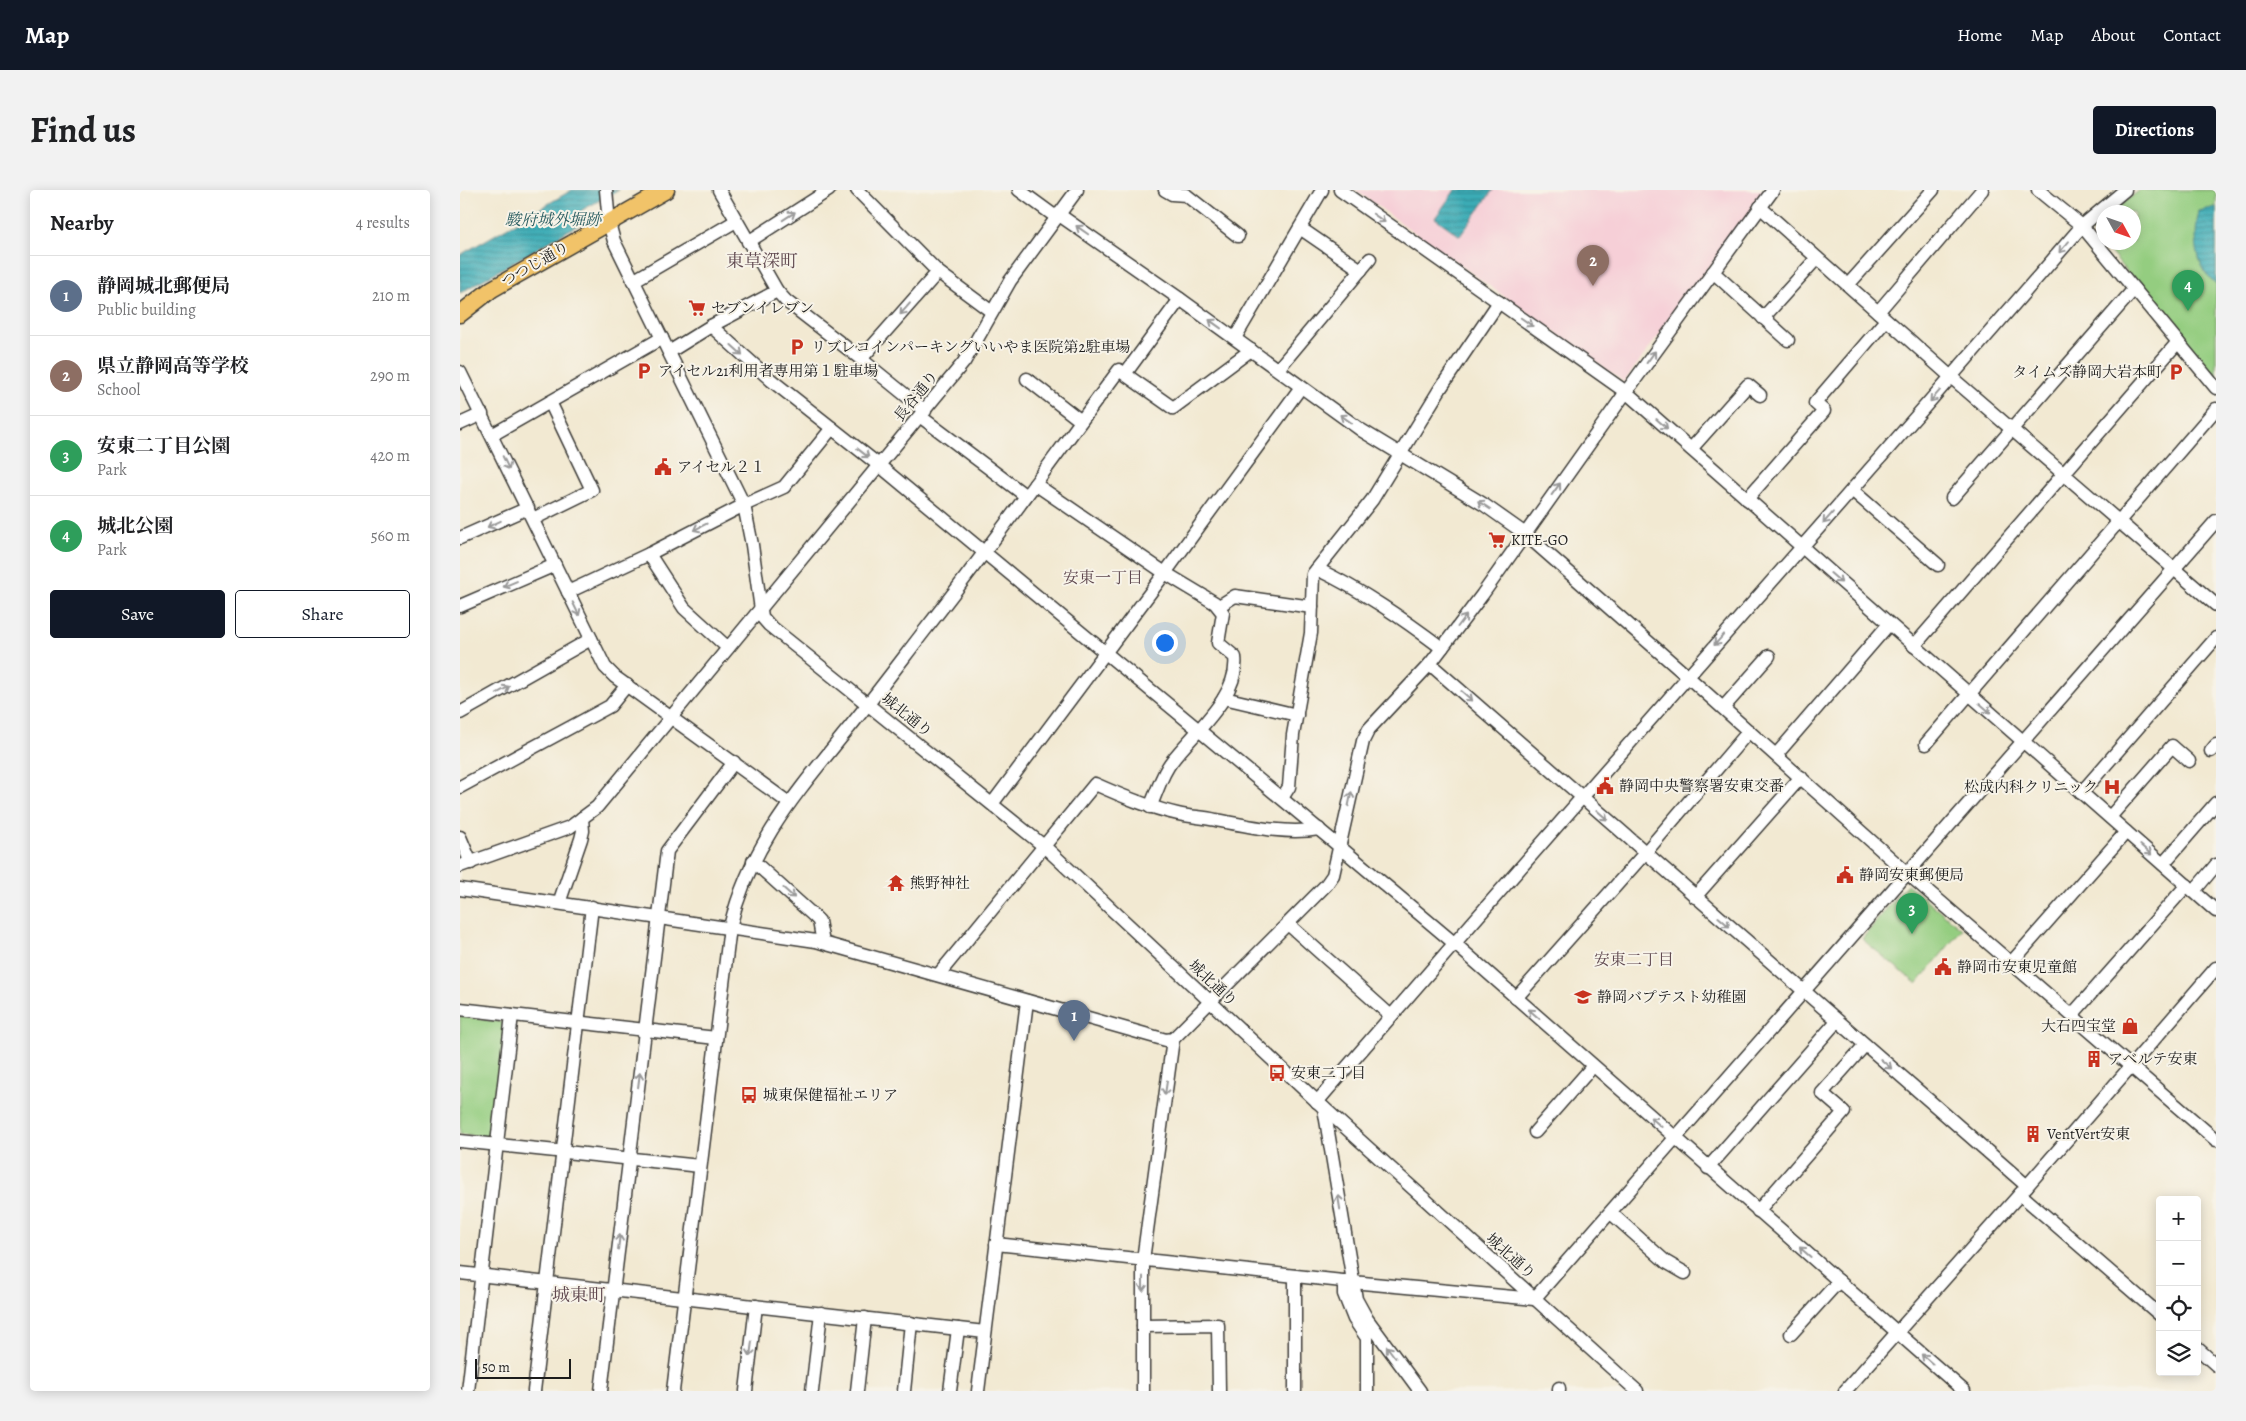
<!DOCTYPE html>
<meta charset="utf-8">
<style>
:root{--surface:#fff;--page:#f2f2f2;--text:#202124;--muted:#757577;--line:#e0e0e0;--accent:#111827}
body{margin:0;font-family:Alegreya,"Noto Serif JP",serif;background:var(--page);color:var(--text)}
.controls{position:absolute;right:15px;bottom:15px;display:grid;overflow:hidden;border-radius:5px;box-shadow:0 2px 12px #0003}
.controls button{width:45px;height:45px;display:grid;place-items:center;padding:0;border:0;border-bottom:1px solid var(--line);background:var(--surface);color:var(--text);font:25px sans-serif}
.compass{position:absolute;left:1636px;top:15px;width:45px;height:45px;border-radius:50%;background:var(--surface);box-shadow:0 2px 12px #0003;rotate:130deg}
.scale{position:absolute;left:15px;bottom:12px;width:96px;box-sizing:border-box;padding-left:5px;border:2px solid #1c1c1c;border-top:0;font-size:14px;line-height:18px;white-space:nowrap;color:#1c1c1c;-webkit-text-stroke:4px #f7f3e8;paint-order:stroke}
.you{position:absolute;left:704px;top:452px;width:18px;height:18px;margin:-12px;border:4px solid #fff;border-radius:50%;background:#1a73e8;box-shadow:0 0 0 8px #1a73e833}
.badge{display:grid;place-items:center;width:32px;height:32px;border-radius:50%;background:var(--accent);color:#fff;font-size:16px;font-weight:700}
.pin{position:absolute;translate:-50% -41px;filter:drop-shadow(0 1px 2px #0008)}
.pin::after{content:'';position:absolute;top:26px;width:18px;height:15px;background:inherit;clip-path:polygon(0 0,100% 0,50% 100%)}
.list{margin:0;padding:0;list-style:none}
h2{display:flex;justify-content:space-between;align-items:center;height:65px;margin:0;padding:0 20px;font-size:21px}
h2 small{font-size:16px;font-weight:400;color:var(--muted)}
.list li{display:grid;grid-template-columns:32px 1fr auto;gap:15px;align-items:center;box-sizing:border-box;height:80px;padding:0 20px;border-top:1px solid var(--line)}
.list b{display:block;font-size:19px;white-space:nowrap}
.list p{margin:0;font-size:16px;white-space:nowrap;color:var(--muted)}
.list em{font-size:16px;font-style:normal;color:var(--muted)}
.actions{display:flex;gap:10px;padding:15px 20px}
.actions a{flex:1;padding:11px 0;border:1px solid var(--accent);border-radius:5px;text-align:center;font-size:18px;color:var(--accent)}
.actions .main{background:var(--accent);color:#fff}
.icon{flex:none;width:28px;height:28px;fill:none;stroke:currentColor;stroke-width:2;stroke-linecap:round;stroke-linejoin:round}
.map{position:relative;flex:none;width:1756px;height:1201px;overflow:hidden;border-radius:5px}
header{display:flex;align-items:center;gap:30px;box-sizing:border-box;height:70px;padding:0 25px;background:var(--accent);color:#fff}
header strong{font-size:24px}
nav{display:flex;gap:28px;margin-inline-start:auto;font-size:18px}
.intro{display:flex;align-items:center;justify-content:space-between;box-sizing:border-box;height:120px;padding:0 30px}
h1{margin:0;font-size:35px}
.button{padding:12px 22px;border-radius:5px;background:var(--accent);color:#fff;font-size:18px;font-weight:700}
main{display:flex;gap:30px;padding:0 30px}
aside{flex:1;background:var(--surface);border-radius:5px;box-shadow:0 2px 12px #0003}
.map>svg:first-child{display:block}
.built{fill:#f6cfd7}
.park{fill:#94cd80;stroke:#58744e}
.water{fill:url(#water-rules);stroke:#2c6469}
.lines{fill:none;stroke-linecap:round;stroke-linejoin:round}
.minor-casing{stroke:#3c3b37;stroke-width:15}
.major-casing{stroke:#3c3b37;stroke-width:19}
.minor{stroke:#fff;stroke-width:12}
.major{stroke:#f1c369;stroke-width:16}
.oneway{stroke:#999}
.labels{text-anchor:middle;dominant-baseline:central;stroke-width:4;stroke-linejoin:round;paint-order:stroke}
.street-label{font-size:15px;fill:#1c1c1c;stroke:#f7f3e8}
.poi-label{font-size:15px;fill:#1c1c1c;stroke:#f7f3e8;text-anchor:start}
.water-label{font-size:16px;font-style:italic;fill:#2a5d61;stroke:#f7f3e8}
.neighbourhood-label{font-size:16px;fill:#604950;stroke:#f7f3e8}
.quarter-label{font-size:18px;fill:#604950;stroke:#f7f3e8}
</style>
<header>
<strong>Map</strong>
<nav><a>Home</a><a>Map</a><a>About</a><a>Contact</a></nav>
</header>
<div class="intro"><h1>Find us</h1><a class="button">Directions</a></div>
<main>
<aside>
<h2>Nearby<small>4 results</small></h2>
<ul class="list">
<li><span class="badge" style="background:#5c6f8a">1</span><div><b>静岡城北郵便局</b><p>Public building</p></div><em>210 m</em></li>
<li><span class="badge" style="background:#8d6e63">2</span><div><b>県立静岡高等学校</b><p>School</p></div><em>290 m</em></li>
<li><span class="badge" style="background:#2e9e5b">3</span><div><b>安東二丁目公園</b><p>Park</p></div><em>420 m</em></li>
<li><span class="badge" style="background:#2e9e5b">4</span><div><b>城北公園</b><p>Park</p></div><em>560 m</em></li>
</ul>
<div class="actions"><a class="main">Save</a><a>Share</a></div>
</aside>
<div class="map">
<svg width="1756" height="1201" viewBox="0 0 1756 1201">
<defs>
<pattern id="water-rules" width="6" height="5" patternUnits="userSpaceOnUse" patternTransform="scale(1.25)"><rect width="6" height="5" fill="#3bacb6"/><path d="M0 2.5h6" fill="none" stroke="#318b93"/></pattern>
</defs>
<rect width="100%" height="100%" fill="#f7f3e8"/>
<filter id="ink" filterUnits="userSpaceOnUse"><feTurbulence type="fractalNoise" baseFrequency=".02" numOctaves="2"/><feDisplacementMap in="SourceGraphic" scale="10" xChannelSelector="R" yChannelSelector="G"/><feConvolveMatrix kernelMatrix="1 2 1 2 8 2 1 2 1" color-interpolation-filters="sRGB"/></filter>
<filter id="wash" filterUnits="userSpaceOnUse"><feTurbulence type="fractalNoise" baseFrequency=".0096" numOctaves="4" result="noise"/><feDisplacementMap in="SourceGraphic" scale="20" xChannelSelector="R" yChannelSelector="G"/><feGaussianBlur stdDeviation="1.12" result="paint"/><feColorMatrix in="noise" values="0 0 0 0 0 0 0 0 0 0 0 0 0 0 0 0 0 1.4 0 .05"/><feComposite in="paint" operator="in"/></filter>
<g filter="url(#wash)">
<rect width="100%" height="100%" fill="#f2e9d2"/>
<polygon class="built" points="895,0 1307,0 1164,192"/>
<g class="park">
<polygon points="1680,0 1756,0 1756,190 1631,39 1643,29 1644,52 1674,52 1674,22 1652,22"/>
<polygon points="1447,694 1502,739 1457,794 1402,749"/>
<polygon points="0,826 41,832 45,837 31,944 27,947 0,944"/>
</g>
<g class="water">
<polygon points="112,0 159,0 122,20 118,35 0,103 0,65"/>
<polygon points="995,0 1033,0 1000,46 975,28"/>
<path d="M1756,17V95C1735,77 1733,47 1739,21Z"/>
</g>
</g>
<g filter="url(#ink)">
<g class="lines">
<g class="minor-casing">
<g id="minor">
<polyline points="146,0 149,33 154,51 284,315 292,355 302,427 309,435 585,657 864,918 1177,1201"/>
<polyline points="259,0 317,101"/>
<polyline points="397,0 478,82 532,122"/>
<polyline points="559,0 596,27"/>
<polyline points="705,0 712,4 726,5 778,46"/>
<polyline points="880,0 1166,202 1756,721"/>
<polyline points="1578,0 1622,36 1756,198"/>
<polyline points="1300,17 1491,187 1756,415"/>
<polyline points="598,24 720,109 901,240 1023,314 1064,343 1227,486 1447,683 1756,950"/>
<polyline points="840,38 901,80"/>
<polyline points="288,52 369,0"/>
<polyline points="478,82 401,169 326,111 317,101 251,136 311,190 420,276 880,657 994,753 1504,1201"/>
<polyline points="1253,82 1328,150"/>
<polyline points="173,91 276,31"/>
<polyline points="1388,95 1473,0"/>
<polyline points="1418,122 1522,0"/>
<polyline points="1303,128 1357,68"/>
<polyline points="775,148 862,0"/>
<polyline points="209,162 251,136"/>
<polyline points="401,169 465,221"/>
<polyline points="818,179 910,69"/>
<polyline points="0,182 145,477 155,487 329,613"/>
<polyline points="665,184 720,109"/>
<polyline points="567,189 621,231"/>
<polyline points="461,227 566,306"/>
<polyline points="0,234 22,224"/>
<polyline points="32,245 202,148"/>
<polyline points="1231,259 1288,195 1300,205"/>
<path d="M575,294L705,383L755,413L763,423L758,453L775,467C780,506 734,542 712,571C702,583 697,602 690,617"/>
<polyline points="1392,300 1478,375"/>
<polyline points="1492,308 1674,99"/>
<polyline points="1287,309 1364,221 1355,213 1426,130"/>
<polyline points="73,329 132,300 90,212"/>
<polyline points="0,348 68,318"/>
<polyline points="189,364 224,418 268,458"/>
<path d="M857,379C903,401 942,428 982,458"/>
<polyline points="108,402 189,364 284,315 324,297 372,238"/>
<polyline points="0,416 95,375"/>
<polyline points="759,416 775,406 852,417"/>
<polyline points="1454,456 1718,152"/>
<polyline points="970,474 1567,996"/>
<polyline points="764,508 837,525"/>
<polyline points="1263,518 1309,466"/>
<polyline points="0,523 131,449"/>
<polyline points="1466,554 1756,219"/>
<polyline points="1751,561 1756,555"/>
<polyline points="1316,565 1429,434"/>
<polyline points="0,597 150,516 167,495"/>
<polyline points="1621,603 1756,448"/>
<polyline points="822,608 829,597 833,545 851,443 853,384 912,310 980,199 1039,112"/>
<polyline points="532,614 705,383 841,197"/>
<polyline points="1650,627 1712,556 1729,571"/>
<polyline points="0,647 11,673"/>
<polyline points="293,671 354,726 359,731 363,753"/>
<polyline points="1703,674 1756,613"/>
<polyline points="0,676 110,637 137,617 504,172 550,91 617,0"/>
<polyline points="0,699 356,751 706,850 713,849 866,695 873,685 903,551 909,539 970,474 1022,405 1166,202 1313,0"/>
<polyline points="1734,701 1756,675"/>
<polyline points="1235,707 1341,587"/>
<polyline points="99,713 121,649 123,641 122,628"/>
<polyline points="828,734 931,826"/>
<polyline points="1551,773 1666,642"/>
<path d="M479,784L635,594C662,606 690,618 718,624C731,627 744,627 756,630C789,636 826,645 859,639"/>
<polyline points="1056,808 1185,663 1289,541"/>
<polyline points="0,819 256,848"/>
<polyline points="1612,825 1727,695"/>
<path d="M857,912C1110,618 1369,329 1622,36L1665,0"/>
<polyline points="864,918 896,1109 907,1129 960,1201"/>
<polyline points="1075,942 1133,876"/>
<polyline points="0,951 240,976"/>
<polyline points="1248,978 1377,831"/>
<polyline points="1560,1004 1700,1125"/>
<polyline points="1298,1021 1384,922 1362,903 1405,855"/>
<polyline points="1151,1023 1206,1072 1225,1083"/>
<polyline points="536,1054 892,1092 1074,1109 1756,331"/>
<polyline points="0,1083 525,1142"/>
<polyline points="835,1086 835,1201"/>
<polyline points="884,1091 884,1104 894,1129 907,1148 907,1201"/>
<polyline points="683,1136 758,1135 759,1201"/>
<polyline points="1331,1144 1379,1091"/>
<polyline points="1737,1158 1756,1175"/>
<polyline points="8,1201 52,825"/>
<polyline points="74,1201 132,717"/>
<polyline points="141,1201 207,661 274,572"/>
<path d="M213,1201L270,737C289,658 334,606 384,544C412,510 438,475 465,440C532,355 594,267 659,180L713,218L791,160"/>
<polyline points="286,1201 296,1116"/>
<polyline points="352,1201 361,1123"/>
<polyline points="397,1201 405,1128"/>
<polyline points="444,1201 451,1133"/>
<polyline points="490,1201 498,1139"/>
<polyline points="518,1201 567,811"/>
<polyline points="683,1201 683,1070 713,849"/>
<polyline points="1099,1201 1099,1198"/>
<polyline points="1385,1201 1560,1004 1756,778"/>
</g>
</g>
<g class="major-casing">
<polyline id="major" points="0,124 32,99 206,0"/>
</g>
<use href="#minor" class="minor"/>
<use href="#major" class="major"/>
</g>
<defs><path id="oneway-shaft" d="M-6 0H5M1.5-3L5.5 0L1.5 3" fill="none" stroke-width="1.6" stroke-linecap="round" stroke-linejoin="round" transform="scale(1.25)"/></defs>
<g class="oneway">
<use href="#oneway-shaft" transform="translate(329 26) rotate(-33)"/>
<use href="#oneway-shaft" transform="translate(919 28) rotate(35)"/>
<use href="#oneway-shaft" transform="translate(622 40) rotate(-145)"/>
<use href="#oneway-shaft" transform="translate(1604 57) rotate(131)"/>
<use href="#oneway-shaft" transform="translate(445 119) rotate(131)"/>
<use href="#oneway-shaft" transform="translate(1067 132) rotate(35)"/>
<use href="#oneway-shaft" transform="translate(755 134) rotate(-144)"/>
<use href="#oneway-shaft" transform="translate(277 160) rotate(42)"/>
<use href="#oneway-shaft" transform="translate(1191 167) rotate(-54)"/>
<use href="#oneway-shaft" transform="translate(1475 206) rotate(131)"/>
<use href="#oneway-shaft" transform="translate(886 229) rotate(-144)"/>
<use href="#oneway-shaft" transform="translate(1202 234) rotate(41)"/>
<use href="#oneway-shaft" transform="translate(403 263) rotate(38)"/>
<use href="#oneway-shaft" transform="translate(46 273) rotate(64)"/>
<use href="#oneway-shaft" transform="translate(1096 299) rotate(-54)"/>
<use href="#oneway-shaft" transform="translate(1024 315) rotate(-147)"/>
<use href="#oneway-shaft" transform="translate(1368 328) rotate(131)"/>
<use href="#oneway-shaft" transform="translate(34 334) rotate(155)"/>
<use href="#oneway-shaft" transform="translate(240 337) rotate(153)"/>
<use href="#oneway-shaft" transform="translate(1376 388) rotate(41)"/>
<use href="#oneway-shaft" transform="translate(50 394) rotate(157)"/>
<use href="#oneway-shaft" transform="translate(116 419) rotate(64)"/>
<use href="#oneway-shaft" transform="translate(1002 431) rotate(-53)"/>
<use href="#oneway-shaft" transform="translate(1259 450) rotate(132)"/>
<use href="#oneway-shaft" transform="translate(43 500) rotate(-29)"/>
<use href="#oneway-shaft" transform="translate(1007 506) rotate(41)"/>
<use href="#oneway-shaft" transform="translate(1525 518) rotate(41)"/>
<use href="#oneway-shaft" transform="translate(890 609) rotate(-78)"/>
<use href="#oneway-shaft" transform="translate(1142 625) rotate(41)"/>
<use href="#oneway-shaft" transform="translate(1686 660) rotate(41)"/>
<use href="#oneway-shaft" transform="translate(329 703) rotate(42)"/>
<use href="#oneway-shaft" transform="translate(1264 732) rotate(41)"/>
<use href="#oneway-shaft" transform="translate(1074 824) rotate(-139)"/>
<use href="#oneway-shaft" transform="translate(1426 874) rotate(41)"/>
<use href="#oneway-shaft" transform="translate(179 890) rotate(-83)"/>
<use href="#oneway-shaft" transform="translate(706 898) rotate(98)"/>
<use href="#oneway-shaft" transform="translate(1196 932) rotate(-139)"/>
<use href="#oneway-shaft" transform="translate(879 1012) rotate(-99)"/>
<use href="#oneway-shaft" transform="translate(159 1052) rotate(-83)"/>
<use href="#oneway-shaft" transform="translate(1345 1062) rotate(-139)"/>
<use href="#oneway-shaft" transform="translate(683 1094) rotate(90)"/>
<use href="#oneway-shaft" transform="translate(291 1159) rotate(97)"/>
<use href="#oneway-shaft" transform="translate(931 1162) rotate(-127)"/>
<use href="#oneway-shaft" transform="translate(1467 1169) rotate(-139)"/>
</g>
</g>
<defs>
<g id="supermarket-bare" transform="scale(1.35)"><path d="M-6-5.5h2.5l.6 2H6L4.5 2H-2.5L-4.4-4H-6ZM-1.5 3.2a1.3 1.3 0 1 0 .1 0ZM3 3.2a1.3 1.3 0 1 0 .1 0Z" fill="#c8321e" stroke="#f7f3e8" stroke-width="2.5" paint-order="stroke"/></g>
<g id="parking-bare" transform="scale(1.35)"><path d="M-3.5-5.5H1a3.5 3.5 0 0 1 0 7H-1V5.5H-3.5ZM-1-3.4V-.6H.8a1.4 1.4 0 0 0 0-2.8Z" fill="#c8321e" stroke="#f7f3e8" stroke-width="2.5" paint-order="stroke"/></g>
<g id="civic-bare" transform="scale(1.35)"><path d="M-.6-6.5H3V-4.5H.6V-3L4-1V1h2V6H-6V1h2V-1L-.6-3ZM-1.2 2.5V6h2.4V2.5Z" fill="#c8321e" stroke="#f7f3e8" stroke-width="2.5" paint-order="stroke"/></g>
<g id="hospital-bare" transform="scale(1.35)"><path d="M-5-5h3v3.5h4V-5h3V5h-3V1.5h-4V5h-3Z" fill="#c8321e" stroke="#f7f3e8" stroke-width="2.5" paint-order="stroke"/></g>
<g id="temple-bare" transform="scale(1.35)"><path d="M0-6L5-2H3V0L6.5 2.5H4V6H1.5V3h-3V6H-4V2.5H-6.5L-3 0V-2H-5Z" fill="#c8321e" stroke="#f7f3e8" stroke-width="2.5" paint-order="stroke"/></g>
<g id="school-bare" transform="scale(1.35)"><path d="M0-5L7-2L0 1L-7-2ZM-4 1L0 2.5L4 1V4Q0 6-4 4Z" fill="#c8321e" stroke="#f7f3e8" stroke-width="2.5" paint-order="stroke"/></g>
<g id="shop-bare" transform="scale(1.35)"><path d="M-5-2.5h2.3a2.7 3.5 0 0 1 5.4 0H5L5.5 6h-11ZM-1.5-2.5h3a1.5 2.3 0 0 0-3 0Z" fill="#c8321e" stroke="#f7f3e8" stroke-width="2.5" paint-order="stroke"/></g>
<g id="building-bare" transform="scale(1.35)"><path d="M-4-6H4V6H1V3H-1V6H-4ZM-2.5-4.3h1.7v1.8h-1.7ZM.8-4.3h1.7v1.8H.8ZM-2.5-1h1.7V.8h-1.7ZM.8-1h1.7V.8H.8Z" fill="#c8321e" stroke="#f7f3e8" stroke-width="2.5" paint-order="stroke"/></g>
<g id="bus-bare" transform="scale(1.35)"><path d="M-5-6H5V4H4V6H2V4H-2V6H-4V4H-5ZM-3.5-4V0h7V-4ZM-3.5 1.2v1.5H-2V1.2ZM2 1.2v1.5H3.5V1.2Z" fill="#c8321e" stroke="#f7f3e8" stroke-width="2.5" paint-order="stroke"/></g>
</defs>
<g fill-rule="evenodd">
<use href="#supermarket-bare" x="237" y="118"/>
<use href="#parking-bare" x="337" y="157"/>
<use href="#parking-bare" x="184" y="181"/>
<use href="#parking-bare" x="1716" y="182"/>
<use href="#civic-bare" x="203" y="277"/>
<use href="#supermarket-bare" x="1037" y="350"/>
<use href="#civic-bare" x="1145" y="596"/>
<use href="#hospital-bare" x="1652" y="597"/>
<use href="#civic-bare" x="1385" y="685"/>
<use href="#temple-bare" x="436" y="693"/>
<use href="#civic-bare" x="1483" y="777"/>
<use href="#school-bare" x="1123" y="807"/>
<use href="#shop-bare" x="1670" y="836"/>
<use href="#building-bare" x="1634" y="869"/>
<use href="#bus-bare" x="817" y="883"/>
<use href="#bus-bare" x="289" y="905"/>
<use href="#building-bare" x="1573" y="944"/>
</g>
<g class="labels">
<g class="street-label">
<text transform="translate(75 74) rotate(-30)">つつじ通り</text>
<text transform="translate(456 206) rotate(-51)">長谷通り</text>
<text transform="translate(447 525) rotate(39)">城北通り</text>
<text transform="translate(753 793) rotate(43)">城北通り</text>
<text transform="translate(1051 1066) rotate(42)">城北通り</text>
</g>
<g class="poi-label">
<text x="251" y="118">セブンイレブン</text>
<text x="351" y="157">リブレコインパーキングいいやま医院第2駐車場</text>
<text x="198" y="181">アイセル21利用者専用第１駐車場</text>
<text x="1702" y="182" text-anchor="end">タイムズ静岡大岩本町</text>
<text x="217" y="277">アイセル２１</text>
<text x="1051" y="350">KITE-GO</text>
<text x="1159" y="596">静岡中央警察署安東交番</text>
<text x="1638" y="597" text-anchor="end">松成内科クリニック</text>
<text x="1399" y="685">静岡安東郵便局</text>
<text x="450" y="693">熊野神社</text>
<text x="1497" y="777">静岡市安東児童館</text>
<text x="1137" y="807">静岡バプテスト幼稚園</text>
<text x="1656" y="836" text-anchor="end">大石四宝堂</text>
<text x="1648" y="869">アベルテ安東</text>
<text x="831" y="883">安東二丁目</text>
<text x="303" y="905">城東保健福祉エリア</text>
<text x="1587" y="944">VentVert安東</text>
</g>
<g class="water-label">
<text x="93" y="30">駿府城外堀跡</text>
</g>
<g class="neighbourhood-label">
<text x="643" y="388">安東一丁目</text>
<text x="1174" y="770">安東二丁目</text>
</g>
<g class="quarter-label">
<text x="302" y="71">東草深町</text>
<text x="119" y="1105">城東町</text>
</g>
</g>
</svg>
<div class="controls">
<button>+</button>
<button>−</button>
<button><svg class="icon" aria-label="locate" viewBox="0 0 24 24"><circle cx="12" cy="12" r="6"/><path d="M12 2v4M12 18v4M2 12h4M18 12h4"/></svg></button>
<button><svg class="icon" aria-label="layers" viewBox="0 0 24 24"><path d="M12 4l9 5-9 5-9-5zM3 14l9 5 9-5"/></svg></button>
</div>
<svg class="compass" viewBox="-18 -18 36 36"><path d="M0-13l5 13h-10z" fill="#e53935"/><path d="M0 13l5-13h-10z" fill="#757577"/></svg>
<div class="scale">50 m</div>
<div class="you"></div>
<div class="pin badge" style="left:614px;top:851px;background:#5c6f8a">1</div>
<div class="pin badge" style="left:1133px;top:96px;background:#8d6e63">2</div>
<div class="pin badge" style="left:1452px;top:744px;background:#2e9e5b">3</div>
<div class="pin badge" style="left:1728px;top:121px;background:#2e9e5b">4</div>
</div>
</main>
